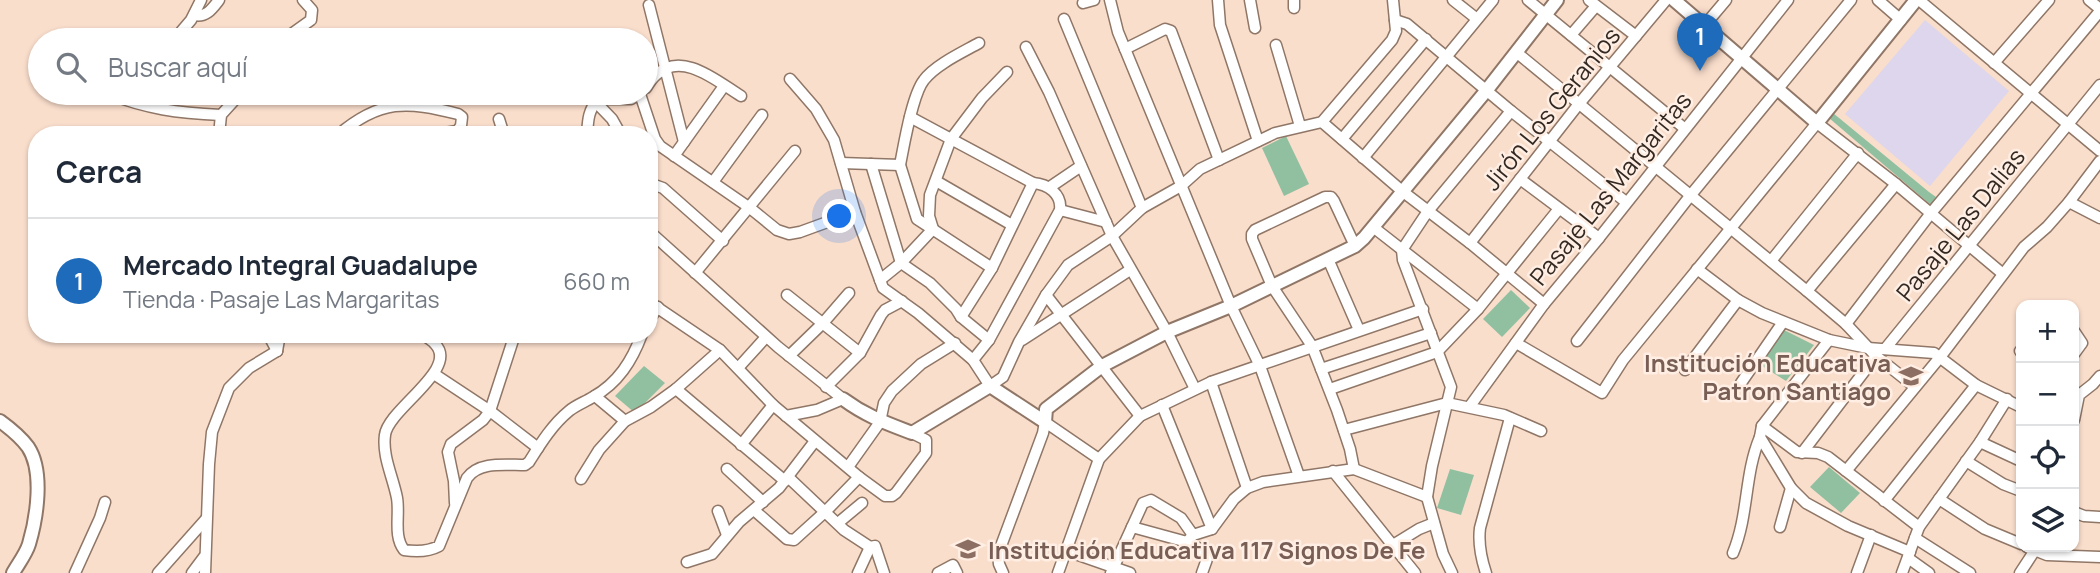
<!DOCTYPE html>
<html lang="es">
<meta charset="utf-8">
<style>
:root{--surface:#fff;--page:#f6f6f7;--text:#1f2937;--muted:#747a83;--line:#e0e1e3;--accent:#1d6bba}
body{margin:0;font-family:Manrope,sans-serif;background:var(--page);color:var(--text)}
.controls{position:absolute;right:21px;bottom:21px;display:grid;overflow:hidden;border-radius:14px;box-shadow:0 2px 5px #0004}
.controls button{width:63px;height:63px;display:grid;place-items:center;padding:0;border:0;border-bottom:2px solid var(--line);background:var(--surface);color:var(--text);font:35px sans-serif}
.you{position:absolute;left:840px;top:217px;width:24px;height:24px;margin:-18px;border:5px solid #fff;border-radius:50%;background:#1a73e8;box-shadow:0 0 0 10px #1a73e833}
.badge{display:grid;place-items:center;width:46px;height:46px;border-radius:50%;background:var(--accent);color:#fff;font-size:23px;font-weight:700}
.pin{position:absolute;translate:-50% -58px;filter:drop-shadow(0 2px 4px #0008)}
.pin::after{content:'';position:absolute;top:37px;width:24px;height:21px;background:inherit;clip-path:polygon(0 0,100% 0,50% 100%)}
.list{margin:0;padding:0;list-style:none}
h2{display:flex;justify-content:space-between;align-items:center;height:91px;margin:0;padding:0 28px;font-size:30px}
h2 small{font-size:23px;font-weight:400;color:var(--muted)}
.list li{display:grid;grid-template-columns:46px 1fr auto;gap:21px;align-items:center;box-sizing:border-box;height:126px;padding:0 28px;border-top:2px solid var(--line)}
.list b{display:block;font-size:26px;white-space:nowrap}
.list p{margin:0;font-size:23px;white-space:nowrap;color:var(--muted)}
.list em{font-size:23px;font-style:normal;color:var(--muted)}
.icon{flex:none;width:38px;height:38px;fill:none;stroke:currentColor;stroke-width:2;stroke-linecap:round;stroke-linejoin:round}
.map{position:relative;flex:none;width:2100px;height:573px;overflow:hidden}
.search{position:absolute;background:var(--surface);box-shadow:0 2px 5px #0004;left:28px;top:28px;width:630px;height:77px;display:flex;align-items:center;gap:18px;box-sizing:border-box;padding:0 24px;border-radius:38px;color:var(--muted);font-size:26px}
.panel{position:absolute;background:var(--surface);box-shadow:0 2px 5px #0004;left:28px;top:126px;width:630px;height:217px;border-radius:28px}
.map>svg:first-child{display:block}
.industrial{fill:#ddd6ec}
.green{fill:#91c0a1}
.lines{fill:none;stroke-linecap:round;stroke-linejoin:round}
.minor-casing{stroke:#8f7666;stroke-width:13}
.tertiary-casing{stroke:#8f7666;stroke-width:16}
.minor{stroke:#fff;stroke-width:10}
.tertiary{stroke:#fff;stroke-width:12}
.labels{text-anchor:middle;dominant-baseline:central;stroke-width:5;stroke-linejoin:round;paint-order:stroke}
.street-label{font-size:24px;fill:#332922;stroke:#ffeee3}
.education-label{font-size:24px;font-weight:bold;fill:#785e54;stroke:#ffeee3;text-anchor:end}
</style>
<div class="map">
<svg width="2100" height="573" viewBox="0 0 2100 573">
<rect width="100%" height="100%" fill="#fadecc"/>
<polygon class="industrial" points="1925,20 2009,91 1930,186 1845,114"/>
<g class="green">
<polygon points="1833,113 1929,192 1936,197 1931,205 1829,118"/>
<polygon points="1286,136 1309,184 1284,196 1262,148"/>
<polygon points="1511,290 1530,308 1502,337 1483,319"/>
<polygon points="1784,330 1814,345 1786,381 1759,364"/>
<polygon points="644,366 665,383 635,413 615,396"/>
<polygon points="1829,467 1860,493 1841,513 1810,487"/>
<polygon points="1450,469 1474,475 1461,515 1437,508"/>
</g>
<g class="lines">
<g class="minor-casing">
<g id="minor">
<polyline points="1110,0 1118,32 1231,306 1260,366 1299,476"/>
<polyline points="1218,0 1220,25 1258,141"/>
<polyline points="1250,0 1255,28"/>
<polyline points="1294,0 1294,8"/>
<polyline points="1453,0 1477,19"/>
<polyline points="1528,0 1684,128"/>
<polyline points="1589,0 1636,36"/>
<polyline points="1878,0 1901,20"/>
<polyline points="1919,0 2100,151"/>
<polyline points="2089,0 2100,9"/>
<polyline points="1083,3 1094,0"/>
<polyline points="649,5 684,142"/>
<path d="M194,15C206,18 212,9 219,0"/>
<polyline points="1064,19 1142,208"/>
<polyline points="1395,20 1407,24 1511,111 1626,202"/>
<polyline points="1704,26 1726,0"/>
<polyline points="1571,35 1596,6"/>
<polyline points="174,40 191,20 201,0"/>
<polyline points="283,40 311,20 312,10 303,0"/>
<polyline points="1276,45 1300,126"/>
<polyline points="1026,47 1049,92 1112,236 1167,332 1195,389"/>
<polyline points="1125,49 1165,29 1171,31 1219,160"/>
<polyline points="1516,52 1807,291 1846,324 1876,356 1915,387"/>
<polyline points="1994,63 2049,0"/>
<polyline points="790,79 816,109 834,140 855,212 883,288 918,313 973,360 990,386 1003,377 1019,342 1046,295 1068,265 1112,236 1142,208 1181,186 1200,169 1275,133 1322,122 1392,40 1396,31 1393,0"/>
<path d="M646,88C649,83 652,78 656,75C682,50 718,82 741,96"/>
<path d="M106,93C148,109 177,113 221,115"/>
<polyline points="587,93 612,119 621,135"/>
<polyline points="640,94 655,139 660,146 750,208 777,230 789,234 800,232 855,212"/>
<polyline points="910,117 1033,183"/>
<polyline points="499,119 504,135"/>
<polyline points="1322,122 1402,191 1470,243 1544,304"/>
<polyline points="219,135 221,115 241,93"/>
<path d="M338,135C380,99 407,101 458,114L462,117L461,126L457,131L433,135"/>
<path d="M587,135C588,120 588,111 598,99H631L641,93"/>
<polyline points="1342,139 1426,39"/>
<polyline points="674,156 724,86"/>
<polyline points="1363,158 1493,0"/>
<path d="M841,163L900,165C904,145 912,95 924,80C935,65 963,52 979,43"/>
<polyline points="871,164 901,263 930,283 956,309 961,317 989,340"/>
<polyline points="900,165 917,219 992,268"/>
<polyline points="1520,179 1599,238"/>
<polyline points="936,181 1012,225"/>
<polyline points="713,182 762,115"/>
<polyline points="649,183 663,188 723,241"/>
<polyline points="1050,187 1081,166"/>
<polyline points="2069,202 2100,218"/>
<polyline points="1060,210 1106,222"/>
<polyline points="1373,227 1478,309"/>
<polyline points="649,231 778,347 843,399"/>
<polyline points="1470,243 1578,105 1666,0"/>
<polyline points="1328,259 1359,330"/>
<polyline points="1771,261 1858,153"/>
<polyline points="1697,269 1738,300 1762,313 1829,340 1868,348 1934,353 1976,385 2021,407"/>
<polyline points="695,273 795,151"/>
<polyline points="880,280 901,263 933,229 929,216 930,195 951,139 982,98 1007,72"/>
<polyline points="1807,291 1896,184"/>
<polyline points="787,295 860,353"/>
<polyline points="1046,295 1140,416"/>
<polyline points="649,302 720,350 773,405 859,477 885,496 892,496 896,493 926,453 926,440 912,433"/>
<path d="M961,317L992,268L1033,183C1048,184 1062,194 1060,210L989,340L973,360"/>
<polyline points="649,320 658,307"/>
<polyline points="1846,324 1931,213 2100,11"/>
<polyline points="2074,331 2082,343 2074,354"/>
<polyline points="268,334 277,351"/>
<path d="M422,334C426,337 432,340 435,344C460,369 388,409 385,435C382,456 393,477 397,498C400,515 393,536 404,550C417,552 428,552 439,546L467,478C479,461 505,465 525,465L529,462C541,443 552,425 569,411C576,405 585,402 593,397C618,383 632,361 642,334"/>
<polyline points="1022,340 1130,270"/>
<polyline points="1829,340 1762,426 1760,437 1791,488 1806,503 1848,526 1910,552"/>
<polyline points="1577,341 1690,196 1851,0"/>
<polyline points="1516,343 1602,393 1623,360 1817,123 1896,184 2003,274"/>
<polyline points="1885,349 2100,85"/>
<polyline points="277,351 280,334"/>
<polyline points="2020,351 2021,352"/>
<polyline points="789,356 823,323 849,293"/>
<polyline points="738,368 766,337"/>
<polyline points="1321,369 1431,333"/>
<polyline points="1685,370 1738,300"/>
<polyline points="434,374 490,411 538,448"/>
<polyline points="1211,382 1247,488"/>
<polyline points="1741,383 1783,322"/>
<polyline points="826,387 860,353 881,315 885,310 902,301"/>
<polyline points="676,389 785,481"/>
<polyline points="1330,389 1437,352 1478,309 1558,210"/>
<polyline points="595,396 625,421"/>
<polyline points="1162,405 1212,529"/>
<polyline points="1470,406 1544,304 1599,238 1788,0"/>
<polyline points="786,416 817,410 843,399"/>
<polyline points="2074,420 2079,395 2093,384 2100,376"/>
<polyline points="1762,426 1797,452 1818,453 1828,457 1919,527"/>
<polyline points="1344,430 1447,403 1504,415 1541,431"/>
<polyline points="1980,442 2021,461"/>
<polyline points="741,445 773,405"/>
<polyline points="1802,453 1876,356"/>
<polyline points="1966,461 2003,484 2021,491"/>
<polyline points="848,467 880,422 884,403 892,391 921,364 955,343"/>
<polyline points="727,469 763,502"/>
<polyline points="1354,469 1350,449 1337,410 1312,346 1272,286 1252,239 1252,234 1255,230 1325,197 1331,197 1334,201 1355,246"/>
<polyline points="1333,471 1415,573"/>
<polyline points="1846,471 1941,356 2024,247 2047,227 2069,202 2100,161"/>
<polyline points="788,477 844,530 870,547 875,546 884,573"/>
<polyline points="581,479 599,450 625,421 651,407 676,389 720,350"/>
<polyline points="1939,499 1985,529 2021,544"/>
<polyline points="1884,501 1976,385"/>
<polyline points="455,503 454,481 448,452 451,444 483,420 490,411 515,334"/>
<polyline points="754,510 787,539 794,540 826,511 859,477"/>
<polyline points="718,511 727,535"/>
<polyline points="2074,512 2084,516 2100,517"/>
<polyline points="838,523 862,503"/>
<polyline points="1132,527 1187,542 1205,552 1207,559 1202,573"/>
<polyline points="1780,527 1791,488"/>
<polyline points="1915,538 1970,573"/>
<polyline points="1187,542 1193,535 1212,529 1234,499 1247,488 1263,482 1354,469 1427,497"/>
<polyline points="1393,545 1419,529 1434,523"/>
<polyline points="2027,547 2047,555 2100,557"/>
<polyline points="1067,551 1130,573"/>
<path d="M1733,553C1749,514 1744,475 1760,437"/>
<polyline points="1908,558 1929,573"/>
<polyline points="687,562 712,554 739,522 779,488 815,441"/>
<polyline points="75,573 100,518 105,502"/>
<polyline points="158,573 206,519"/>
<polyline points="192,573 204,557"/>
<polyline points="205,573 209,464 212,432 229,388 249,368 277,351"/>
<polyline points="858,573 870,547"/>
<polyline points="938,573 953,565 957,573"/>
<polyline points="1003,573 999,564 998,554 1043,433 1045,422 1099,459"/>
<polyline points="1058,573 1099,459 1140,416 1211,382 1423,309"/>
<polyline points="1111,573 1143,503 1151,500 1181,518 1193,535"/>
<polyline points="1452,573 1443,554 1427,497 1432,466 1451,387 1403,260 1402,250 1428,211 1511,111"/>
<path d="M1486,573C1481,558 1478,544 1480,528L1510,418"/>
<polyline points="1857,573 1871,535"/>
<polyline points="1902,573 1919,527 1980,442 2007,399"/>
<polyline points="2020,573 2037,547"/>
</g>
</g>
<g class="tertiary-casing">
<g id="tertiary">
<polyline points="1674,0 1817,123 1916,0"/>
<path d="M843,399C866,416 886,423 912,433L990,386L1045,422"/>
<path d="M0,421C11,429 20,436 28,447C44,471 37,517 29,544C26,554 18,564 13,573"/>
<polyline points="1045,422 1046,409 1102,366 1167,332 1231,306 1355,246 1364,238 1486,91 1557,0"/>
</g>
</g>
<use href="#minor" class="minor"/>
<use href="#tertiary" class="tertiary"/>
</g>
<defs>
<g id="school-bare" transform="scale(1.89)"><path d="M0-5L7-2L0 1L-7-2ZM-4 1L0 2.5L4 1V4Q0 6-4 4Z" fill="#8d6e63" stroke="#ffeee3" stroke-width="2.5" paint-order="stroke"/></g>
</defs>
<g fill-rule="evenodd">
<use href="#school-bare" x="1911" y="376"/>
<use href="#school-bare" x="968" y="549"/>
</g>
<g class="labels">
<g class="street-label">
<text transform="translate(1551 108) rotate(-51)">Jirón Los Geranios</text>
<text transform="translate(1610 188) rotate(-51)">Pasaje Las Margaritas</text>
<text transform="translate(1960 224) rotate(-51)">Pasaje Las Dalias</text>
</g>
<g class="education-label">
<text x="1891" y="362">Institución Educativa<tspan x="1891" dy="28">Patron Santiago</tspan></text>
<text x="988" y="549" text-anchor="start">Institución Educativa 117 Signos De Fe</text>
</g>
</g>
</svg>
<div class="controls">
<button>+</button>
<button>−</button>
<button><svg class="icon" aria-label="locate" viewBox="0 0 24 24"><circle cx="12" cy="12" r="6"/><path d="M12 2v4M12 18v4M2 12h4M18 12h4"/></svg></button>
<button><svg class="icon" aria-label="layers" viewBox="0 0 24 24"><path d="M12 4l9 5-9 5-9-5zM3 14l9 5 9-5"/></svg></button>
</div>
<div class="you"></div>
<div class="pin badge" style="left:1700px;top:71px">1</div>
<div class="search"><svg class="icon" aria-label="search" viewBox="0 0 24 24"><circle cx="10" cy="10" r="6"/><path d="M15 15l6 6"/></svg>Buscar aquí</div>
<section class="panel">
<h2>Cerca<small></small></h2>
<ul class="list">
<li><span class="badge">1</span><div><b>Mercado Integral Guadalupe</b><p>Tienda · Pasaje Las Margaritas</p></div><em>660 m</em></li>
</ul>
</section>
</div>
